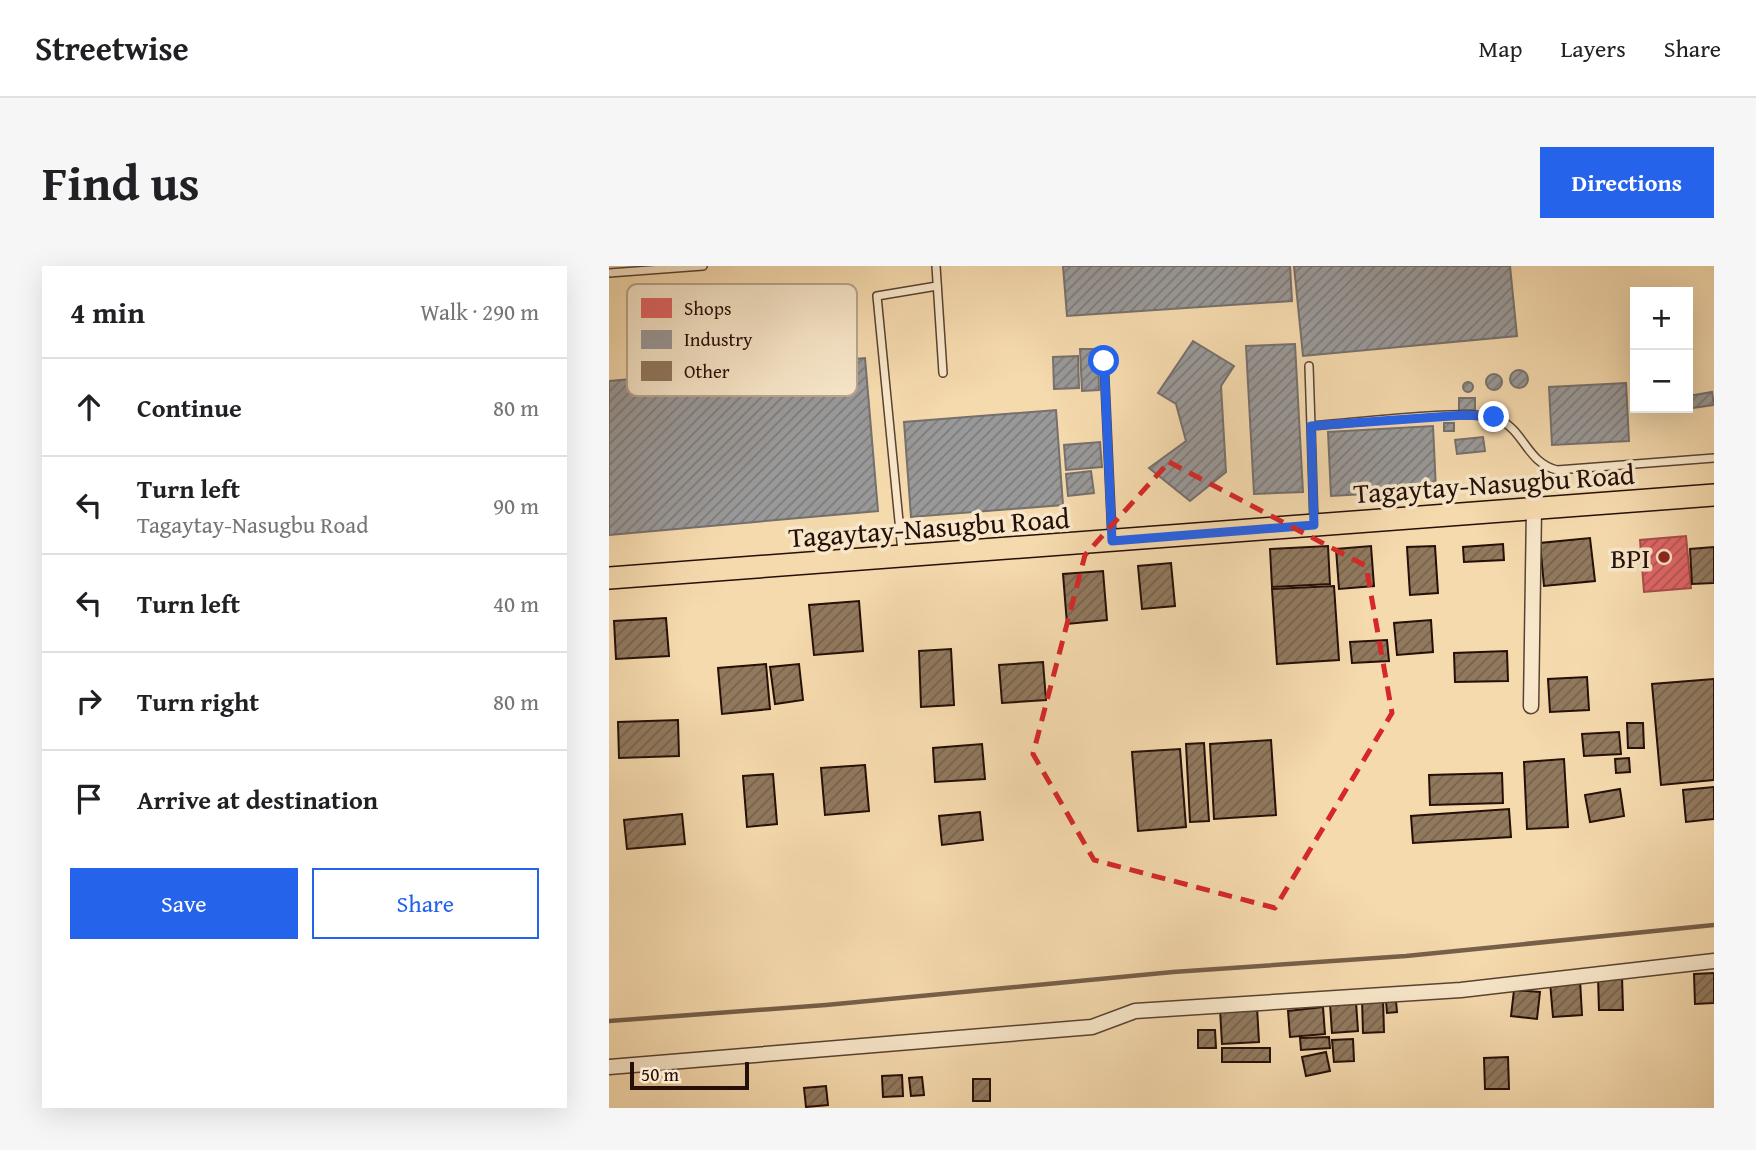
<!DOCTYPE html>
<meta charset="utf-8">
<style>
:root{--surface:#fff;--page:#f6f6f6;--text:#202124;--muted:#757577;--line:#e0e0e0;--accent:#2563eb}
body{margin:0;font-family:"Gentium Book Plus",serif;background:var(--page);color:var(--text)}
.controls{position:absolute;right:21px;top:21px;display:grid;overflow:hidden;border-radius:0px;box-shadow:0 7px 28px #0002}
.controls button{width:63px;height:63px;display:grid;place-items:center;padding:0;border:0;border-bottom:2px solid var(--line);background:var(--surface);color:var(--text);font:35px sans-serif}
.scale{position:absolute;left:21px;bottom:18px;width:119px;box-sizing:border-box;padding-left:7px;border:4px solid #250f07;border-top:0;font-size:19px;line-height:24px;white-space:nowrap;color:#250f07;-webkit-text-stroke:5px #f8e7ca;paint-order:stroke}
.stop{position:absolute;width:21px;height:21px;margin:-16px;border:5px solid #2563eb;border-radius:50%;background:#fff}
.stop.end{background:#2563eb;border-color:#fff;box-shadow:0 2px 7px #0008}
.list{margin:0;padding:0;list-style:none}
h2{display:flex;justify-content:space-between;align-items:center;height:91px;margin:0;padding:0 28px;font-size:30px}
h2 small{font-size:23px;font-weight:400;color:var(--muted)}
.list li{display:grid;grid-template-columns:46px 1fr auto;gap:21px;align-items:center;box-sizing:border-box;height:98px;padding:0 28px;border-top:2px solid var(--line)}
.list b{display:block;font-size:26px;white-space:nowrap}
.list p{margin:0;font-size:23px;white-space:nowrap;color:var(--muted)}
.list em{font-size:23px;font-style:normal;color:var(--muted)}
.actions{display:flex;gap:14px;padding:21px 28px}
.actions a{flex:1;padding:16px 0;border:2px solid var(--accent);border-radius:0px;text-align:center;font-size:24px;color:var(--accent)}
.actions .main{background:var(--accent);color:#fff}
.icon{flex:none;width:38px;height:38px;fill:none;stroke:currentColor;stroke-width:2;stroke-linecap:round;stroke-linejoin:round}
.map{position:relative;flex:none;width:1105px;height:842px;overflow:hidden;border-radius:0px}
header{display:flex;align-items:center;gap:42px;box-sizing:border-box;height:98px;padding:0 35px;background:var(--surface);border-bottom:2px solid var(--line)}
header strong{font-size:33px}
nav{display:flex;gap:38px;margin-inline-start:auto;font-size:24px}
.intro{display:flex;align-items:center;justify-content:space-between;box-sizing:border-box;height:168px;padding:0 42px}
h1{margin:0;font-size:49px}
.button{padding:18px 32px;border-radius:0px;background:var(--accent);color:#fff;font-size:24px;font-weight:700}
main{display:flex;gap:42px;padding:0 42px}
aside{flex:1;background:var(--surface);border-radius:0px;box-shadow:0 7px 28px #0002}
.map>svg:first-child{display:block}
.shops{fill:url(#shops-hatch);stroke:#a84c4a;stroke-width:2}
.industry{fill:url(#industry-hatch);stroke:#76706d;stroke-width:2}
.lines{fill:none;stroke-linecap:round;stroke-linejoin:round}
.stream{stroke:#775f49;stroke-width:4.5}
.building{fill:url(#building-hatch);stroke:#250f07;stroke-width:2}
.service-casing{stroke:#594231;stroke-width:10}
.minor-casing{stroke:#594231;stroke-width:17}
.primary-casing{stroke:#250f07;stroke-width:24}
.service{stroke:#f8e7ca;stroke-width:7}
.minor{stroke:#f8e7ca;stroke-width:14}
.primary{stroke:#f5daae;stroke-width:21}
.route{stroke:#2563eb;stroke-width:9}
.marked{fill:none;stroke:#d62828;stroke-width:5;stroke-dasharray:14 9;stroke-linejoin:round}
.poi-dot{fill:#8f2418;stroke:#f8e7ca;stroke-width:2.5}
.labels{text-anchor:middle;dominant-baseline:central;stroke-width:7;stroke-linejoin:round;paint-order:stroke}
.street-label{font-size:28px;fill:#250f07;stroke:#f8e7ca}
.poi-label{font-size:28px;fill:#250f07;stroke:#f8e7ca;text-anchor:end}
.key{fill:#f8e7ca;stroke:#b9a690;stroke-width:2}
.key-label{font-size:19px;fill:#250f07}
</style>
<header>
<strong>Streetwise</strong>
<nav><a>Map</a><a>Layers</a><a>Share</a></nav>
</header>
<div class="intro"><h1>Find us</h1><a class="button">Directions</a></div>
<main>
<aside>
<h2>4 min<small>Walk · 290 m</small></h2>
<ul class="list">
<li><svg class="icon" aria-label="ahead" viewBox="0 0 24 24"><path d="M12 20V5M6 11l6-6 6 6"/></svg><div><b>Continue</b></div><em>80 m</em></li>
<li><svg class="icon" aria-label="left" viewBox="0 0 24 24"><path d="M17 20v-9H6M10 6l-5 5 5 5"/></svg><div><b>Turn left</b><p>Tagaytay-Nasugbu Road</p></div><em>90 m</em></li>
<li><svg class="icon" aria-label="left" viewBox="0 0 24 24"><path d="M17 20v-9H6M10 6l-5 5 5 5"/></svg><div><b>Turn left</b></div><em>40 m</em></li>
<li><svg class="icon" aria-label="right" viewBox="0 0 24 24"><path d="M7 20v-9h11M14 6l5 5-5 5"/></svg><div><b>Turn right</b></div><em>80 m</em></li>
<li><svg class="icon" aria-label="arrive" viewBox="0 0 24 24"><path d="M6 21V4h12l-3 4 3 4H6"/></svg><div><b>Arrive at destination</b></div></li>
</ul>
<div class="actions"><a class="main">Save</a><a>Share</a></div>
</aside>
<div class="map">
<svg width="1105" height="842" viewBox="0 0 1105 842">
<defs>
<pattern id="shops-hatch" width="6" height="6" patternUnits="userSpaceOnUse" patternTransform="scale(1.75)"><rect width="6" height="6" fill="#e06666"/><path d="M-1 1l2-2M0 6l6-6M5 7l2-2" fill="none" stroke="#b55252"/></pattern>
<pattern id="industry-hatch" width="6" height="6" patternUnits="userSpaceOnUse" patternTransform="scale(1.75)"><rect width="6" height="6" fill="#999"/><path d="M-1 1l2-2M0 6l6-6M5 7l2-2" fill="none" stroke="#7d7b7b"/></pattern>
<pattern id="building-hatch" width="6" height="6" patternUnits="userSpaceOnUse" patternTransform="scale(1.75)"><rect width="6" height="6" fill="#91795e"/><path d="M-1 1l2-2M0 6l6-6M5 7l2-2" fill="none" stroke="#76624c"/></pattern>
</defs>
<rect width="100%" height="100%" fill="#f5daae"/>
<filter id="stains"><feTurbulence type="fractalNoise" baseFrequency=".00286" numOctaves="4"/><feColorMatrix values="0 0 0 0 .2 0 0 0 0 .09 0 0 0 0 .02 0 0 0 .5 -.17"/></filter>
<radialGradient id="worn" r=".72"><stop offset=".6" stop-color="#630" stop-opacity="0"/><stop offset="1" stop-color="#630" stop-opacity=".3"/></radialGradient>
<polygon class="shops" points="1077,270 1082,322 1035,326 1031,274"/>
<g class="industry">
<polygon points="454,0 681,0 683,35 458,50"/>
<polygon points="685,0 901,0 908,70 694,90"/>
<polygon points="584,75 625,100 612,120 617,206 581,235 540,202 577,175 567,138 549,127"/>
<polygon points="686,78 694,226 645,228 637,80"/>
<polygon points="471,83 489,83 490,124 473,125"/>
<polygon points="469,90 470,122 445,123 444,91"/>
<polygon points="256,92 269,245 0,269 0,115"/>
<circle cx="910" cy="113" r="9"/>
<circle cx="885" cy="116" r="8"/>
<circle cx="859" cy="121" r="5"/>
<polygon points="1017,117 1020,175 943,179 940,121"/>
<polygon points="1103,126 1105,139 1076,143 1079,142 1079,130"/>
<rect x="850" y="132" width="16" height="12"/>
<polygon points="447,144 454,239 302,251 295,156"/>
<rect x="835" y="157" width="10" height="8"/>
<polygon points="824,160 827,224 722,230 719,166"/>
<polygon points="874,171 876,185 848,188 846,174"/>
<polygon points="491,176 493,201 457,204 455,179"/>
<polygon points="482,205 485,227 459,230 457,208"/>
</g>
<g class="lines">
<polyline class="stream" points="0,755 217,739 564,706 797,690 1105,659"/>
</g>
<g class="building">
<polygon points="981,272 986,315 935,320 931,277"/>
<polygon points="894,278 895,294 855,296 854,281"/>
<polygon points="719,280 721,318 663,321 661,283"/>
<polygon points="762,280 765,320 730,323 727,283"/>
<polygon points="826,280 829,327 801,329 798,281"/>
<polygon points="1105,281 1105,317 1083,318 1081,283"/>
<polygon points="562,297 566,340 533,343 529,300"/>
<polygon points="494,305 498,354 458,358 454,308"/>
<polygon points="725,320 730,394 668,398 663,323"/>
<polygon points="250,335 254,385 205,389 200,339"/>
<polygon points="57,352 60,390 7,393 5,355"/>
<polygon points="822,354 824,386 788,389 785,357"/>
<polygon points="778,374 780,395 743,397 741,376"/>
<polygon points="342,383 345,439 312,441 310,385"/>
<polygon points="898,385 899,415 846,416 845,387"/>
<polygon points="434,396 437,434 393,437 390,399"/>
<polygon points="157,398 161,443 113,448 109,402"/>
<polygon points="190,398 194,434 166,438 161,401"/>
<polygon points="978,411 980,444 941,446 939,413"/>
<polygon points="1105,413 1105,514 1052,519 1043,418"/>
<polygon points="69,454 70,490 10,492 9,456"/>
<polygon points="1018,457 1034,457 1035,482 1019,482"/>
<polygon points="1010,466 1012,488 975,490 973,468"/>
<polygon points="662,474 667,549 605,553 601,478"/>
<polygon points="595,477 600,555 581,556 577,478"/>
<polygon points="373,478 376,513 326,516 324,482"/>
<polygon points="571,483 577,561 529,565 523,486"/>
<polygon points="1020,492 1021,506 1007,507 1006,493"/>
<polygon points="955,493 959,561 918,563 915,496"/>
<polygon points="256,499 260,545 216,549 212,502"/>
<polygon points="893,507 894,537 821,539 820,509"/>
<polygon points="164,508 168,558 138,561 134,510"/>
<polygon points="1105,521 1105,553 1077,556 1074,524"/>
<polygon points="1011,523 1015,550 981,556 976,529"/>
<polygon points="900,543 902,571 804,577 802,550"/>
<polygon points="371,546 374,574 333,579 330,550"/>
<polygon points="73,548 76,578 18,583 15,554"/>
<polygon points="1105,707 1105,737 1086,738 1085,708"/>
<polygon points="1013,710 1014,744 990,744 989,711"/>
<polygon points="971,714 973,749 944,751 941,716"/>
<polygon points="905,724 931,726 928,753 902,750"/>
<polygon points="774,732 775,766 754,767 753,733"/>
<polygon points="777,735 787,735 788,746 778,747"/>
<polygon points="747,736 749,765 723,767 721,738"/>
<polygon points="648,741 650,776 613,778 611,743"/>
<polygon points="714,741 716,768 681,771 679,745"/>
<polygon points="589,764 606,764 607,782 589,782"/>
<polygon points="720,771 721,782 692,784 691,772"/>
<polygon points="744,773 745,795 725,796 723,774"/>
<rect x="613" y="782" width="48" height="14"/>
<polygon points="717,786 721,805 697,810 693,791"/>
<polygon points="899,791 900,823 876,823 875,792"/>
<polygon points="293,809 294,830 274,831 273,810"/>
<polygon points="313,811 315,829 302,830 300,812"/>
<rect x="364" y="813" width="17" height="22"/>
<polygon points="217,820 219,839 197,841 195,822"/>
</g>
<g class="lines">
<g class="service-casing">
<g id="service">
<polyline points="327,0 334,107"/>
<polyline points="0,7 94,0"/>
<polyline points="495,95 503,271"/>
<polyline points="700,100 702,160"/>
<path d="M705,258L702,160C737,158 864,141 889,153C916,165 917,196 948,204L1105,192"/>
<polyline points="293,286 268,30 328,20"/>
</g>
</g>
<g class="minor-casing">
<g id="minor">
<polyline points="922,440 925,242"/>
<polyline points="0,801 483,761 526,745 852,724 1105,695"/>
</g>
</g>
<g class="primary-casing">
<polyline id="primary" points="0,312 1105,229"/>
</g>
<use href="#service" class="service"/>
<use href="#minor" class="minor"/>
<use href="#primary" class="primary"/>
</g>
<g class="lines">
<polyline class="route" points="495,95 503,275 705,259 702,160 856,149 885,151"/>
</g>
<path class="marked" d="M560,196L757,300L783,447L666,642L485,594L424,488L476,289Z"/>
<circle class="poi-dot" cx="1055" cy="291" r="7"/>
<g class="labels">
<g class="street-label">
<text transform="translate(885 217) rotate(-4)">Tagaytay-Nasugbu Road</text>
<text transform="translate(320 261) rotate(-4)">Tagaytay-Nasugbu Road</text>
</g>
<g class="poi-label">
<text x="1041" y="291">BPI</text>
</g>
</g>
<rect x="18" y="18" width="230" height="112" rx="10" class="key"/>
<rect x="32" y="32" width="31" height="20" fill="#e06666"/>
<rect x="32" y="64" width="31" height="19" fill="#999"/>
<rect x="32" y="95" width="31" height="20" fill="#91795e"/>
<g class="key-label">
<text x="75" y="49">Shops</text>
<text x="75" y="80">Industry</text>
<text x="75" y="112">Other</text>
</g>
<rect width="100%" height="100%" filter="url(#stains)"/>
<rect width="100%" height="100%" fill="url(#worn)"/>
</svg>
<div class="controls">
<button>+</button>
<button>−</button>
</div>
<div class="scale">50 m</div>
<div class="stop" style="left:495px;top:95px"></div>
<div class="stop end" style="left:885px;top:151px"></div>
</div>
</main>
